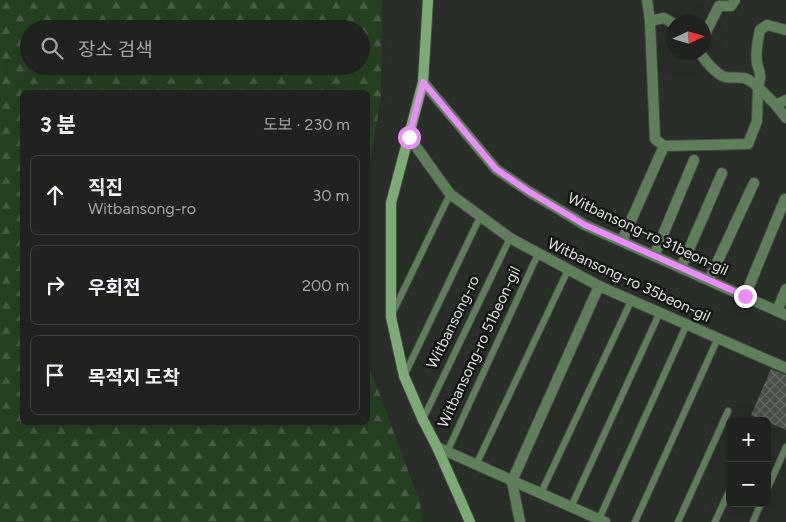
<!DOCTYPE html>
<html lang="ko">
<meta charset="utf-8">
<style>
:root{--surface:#1f221e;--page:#2c2f2b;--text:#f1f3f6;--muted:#a1a4a4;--line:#3c3f3c}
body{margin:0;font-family:Figtree,"Noto Sans KR",sans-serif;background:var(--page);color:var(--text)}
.controls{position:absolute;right:15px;bottom:15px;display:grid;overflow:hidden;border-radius:8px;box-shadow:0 5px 20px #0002}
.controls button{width:45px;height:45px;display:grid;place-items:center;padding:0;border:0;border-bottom:1px solid var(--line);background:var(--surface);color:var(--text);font:25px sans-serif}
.compass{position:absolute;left:666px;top:15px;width:45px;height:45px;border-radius:50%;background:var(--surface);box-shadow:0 5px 20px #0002;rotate:86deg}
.stop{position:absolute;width:15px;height:15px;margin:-11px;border:4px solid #ea8dfc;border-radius:50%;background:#fff}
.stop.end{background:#ea8dfc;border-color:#fff;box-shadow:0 1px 5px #0008}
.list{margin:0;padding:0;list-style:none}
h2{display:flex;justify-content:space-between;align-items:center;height:65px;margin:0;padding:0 20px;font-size:21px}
h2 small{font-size:16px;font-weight:400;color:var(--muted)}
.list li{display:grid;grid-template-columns:32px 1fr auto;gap:15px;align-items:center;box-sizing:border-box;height:80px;margin:0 10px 10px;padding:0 10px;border:1px solid var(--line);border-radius:8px}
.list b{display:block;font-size:19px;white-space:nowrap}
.list p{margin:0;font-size:16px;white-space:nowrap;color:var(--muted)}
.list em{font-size:16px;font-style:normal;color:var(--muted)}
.icon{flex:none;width:28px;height:28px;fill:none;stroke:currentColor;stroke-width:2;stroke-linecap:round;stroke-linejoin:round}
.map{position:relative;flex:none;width:786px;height:522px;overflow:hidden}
.search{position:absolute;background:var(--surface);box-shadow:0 5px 20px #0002;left:20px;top:20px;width:350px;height:55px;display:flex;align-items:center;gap:12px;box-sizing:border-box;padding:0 18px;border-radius:28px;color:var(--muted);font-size:19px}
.panel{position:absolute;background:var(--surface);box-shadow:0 5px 20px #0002;left:20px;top:90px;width:350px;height:335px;border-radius:8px}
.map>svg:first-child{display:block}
.forest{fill:url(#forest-firs);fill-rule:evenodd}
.building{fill:url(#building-cross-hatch)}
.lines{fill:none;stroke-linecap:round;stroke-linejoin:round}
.lane-casing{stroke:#464b45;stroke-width:8}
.street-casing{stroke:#464b45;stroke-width:12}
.secondary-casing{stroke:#464b45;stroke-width:12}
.lane{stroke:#617e5c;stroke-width:6}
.street{stroke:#617e5c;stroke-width:10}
.secondary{stroke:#7dab75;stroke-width:10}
.route{stroke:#ea8dfc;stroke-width:6}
.labels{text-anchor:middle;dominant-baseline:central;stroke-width:5;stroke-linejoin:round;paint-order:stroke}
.street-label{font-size:15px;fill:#dee1dd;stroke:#131613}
</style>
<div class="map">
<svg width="786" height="522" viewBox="0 0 786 522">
<defs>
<pattern id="forest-firs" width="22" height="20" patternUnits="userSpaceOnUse" patternTransform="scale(1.25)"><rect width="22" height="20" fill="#274023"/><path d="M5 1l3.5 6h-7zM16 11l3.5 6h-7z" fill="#465b42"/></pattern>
<pattern id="building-cross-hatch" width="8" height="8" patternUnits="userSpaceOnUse" patternTransform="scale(1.25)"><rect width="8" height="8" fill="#4a4f49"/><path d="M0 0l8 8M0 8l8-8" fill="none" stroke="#646863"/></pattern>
</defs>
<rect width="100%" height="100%" fill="#292e28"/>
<path class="forest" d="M0,0H382L381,97L368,176V92H22V422H368V363L420,503L422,522H0ZM29,29H361V66H29Z"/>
<polygon class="building" points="771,369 786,375 786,430 751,415"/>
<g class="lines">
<g class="lane-casing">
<g id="lane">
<polyline points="393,312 450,194"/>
<polyline points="404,376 480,217"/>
<polyline points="423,419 510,238"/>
<polyline points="447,452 538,254"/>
<polyline points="476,465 568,270"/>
<polyline points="767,490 786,447"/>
<polyline points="541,493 632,299"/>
<polyline points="571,507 660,312"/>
<polyline points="599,519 687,324"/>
<polyline points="635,522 718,338"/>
<polyline points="678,522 728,411"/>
<polyline points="715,522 730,489"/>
<polyline points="753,522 761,503"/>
</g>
</g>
<g class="street-casing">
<g id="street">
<polyline points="650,21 664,18 674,24"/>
<path d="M786,30L767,25L760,30C758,40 755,52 757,63C760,75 762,73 758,87L776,105L786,100"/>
<polyline points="704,36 719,6 731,6 735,0"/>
<polyline points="423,82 496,169 528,191 585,225 786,315"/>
<polyline points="776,105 786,118"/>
<polyline points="409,137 450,194 510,238 599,286 786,368"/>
<path d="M664,146L748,144L757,121L758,87C744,74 742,79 725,77C717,75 704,60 700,52"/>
<polyline points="622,241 664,146 655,139 650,21 647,0"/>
<polyline points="654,256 694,160"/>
<polyline points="681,268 722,173"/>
<polyline points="709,280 754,183"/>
<polyline points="745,296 785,199"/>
<polyline points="777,311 786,289"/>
<polyline points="437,447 605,522"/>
<polyline points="520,522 512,481 599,286"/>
</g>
</g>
<g class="secondary-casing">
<polyline id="secondary" points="428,0 423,82 391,203 391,317 404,376 423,420 437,447 470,522"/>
</g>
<use href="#lane" class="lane"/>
<use href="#street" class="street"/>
<use href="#secondary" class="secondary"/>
</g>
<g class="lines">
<polyline class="route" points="409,137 423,82 496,169 528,191 585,225 745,296"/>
</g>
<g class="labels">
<g class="street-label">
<text transform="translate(648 234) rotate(25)">Witbansong-ro 31beon-gil</text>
<text transform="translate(629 280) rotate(25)">Witbansong-ro 35beon-gil</text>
<text transform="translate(453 322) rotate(-64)">Witbansong-ro</text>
<text transform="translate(479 347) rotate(-65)">Witbansong-ro 51beon-gil</text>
</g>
</g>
</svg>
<div class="controls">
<button>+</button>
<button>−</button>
</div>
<svg class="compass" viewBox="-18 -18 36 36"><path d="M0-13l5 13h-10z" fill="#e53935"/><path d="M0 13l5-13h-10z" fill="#a1a4a4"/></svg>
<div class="stop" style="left:409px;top:137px"></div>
<div class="stop end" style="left:745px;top:296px"></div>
<div class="search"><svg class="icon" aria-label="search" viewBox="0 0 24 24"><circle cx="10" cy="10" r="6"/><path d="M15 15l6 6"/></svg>장소 검색</div>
<section class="panel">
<h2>3 분<small>도보 · 230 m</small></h2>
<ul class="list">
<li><svg class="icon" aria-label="ahead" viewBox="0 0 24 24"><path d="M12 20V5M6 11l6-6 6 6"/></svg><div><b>직진</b><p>Witbansong-ro</p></div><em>30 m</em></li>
<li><svg class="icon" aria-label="right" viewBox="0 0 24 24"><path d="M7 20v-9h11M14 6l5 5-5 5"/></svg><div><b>우회전</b></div><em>200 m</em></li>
<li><svg class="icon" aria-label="arrive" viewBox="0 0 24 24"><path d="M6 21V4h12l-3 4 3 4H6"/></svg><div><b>목적지 도착</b></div></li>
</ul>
</section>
</div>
